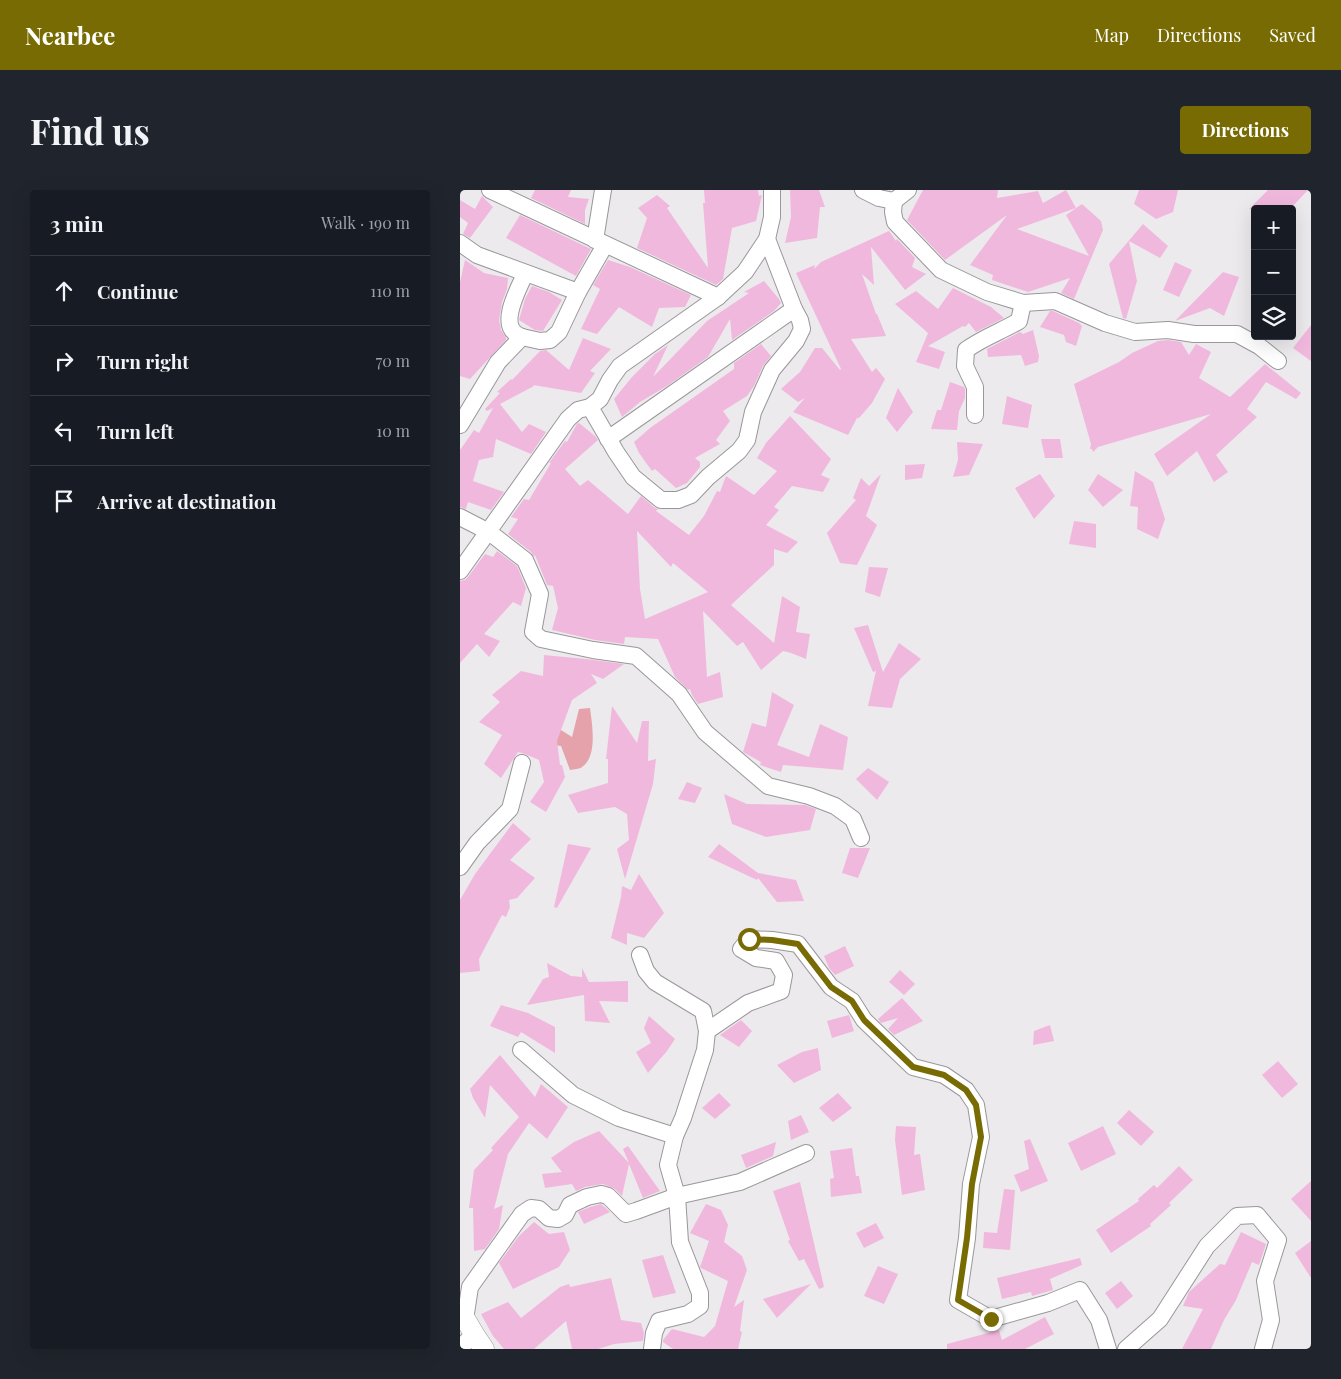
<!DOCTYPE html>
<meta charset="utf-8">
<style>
:root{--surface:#171b24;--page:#20242c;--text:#f1f3f6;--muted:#9ea1a6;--line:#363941;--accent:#786b03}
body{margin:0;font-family:"Playfair Display",serif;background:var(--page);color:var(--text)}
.controls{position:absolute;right:15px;top:15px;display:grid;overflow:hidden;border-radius:5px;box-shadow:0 5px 20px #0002}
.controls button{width:45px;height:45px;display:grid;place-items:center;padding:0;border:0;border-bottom:1px solid var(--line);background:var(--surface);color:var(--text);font:25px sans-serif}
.stop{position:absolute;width:15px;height:15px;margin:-11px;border:4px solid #786b03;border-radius:50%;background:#fff}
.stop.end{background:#786b03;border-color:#fff;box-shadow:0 1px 5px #0008}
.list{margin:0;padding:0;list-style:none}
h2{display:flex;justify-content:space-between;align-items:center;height:65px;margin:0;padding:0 20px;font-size:21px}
h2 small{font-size:16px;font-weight:400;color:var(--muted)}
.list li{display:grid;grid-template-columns:32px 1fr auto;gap:15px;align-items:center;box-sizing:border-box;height:70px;padding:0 20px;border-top:1px solid var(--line)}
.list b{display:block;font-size:19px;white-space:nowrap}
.list em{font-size:16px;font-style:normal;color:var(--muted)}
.icon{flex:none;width:28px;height:28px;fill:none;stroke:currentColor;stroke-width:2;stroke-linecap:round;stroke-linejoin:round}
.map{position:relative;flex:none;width:851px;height:1159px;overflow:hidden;border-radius:5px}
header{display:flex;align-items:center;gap:30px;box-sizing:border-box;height:70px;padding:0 25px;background:var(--accent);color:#fff}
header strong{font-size:24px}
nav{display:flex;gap:28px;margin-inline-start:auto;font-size:18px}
.intro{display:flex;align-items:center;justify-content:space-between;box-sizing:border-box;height:120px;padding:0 30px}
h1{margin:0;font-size:35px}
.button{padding:12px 22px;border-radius:5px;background:var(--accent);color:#fff;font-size:18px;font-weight:700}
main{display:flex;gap:30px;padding:0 30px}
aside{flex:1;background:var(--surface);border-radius:5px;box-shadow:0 5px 20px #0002}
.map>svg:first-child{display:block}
.forest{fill:#e6a2ab}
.building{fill:#f1b8dd;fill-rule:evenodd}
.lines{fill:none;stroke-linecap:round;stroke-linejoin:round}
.minor-casing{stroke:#99979a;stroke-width:18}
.tertiary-casing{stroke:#99979a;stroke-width:21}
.minor{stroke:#fff;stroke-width:16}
.tertiary{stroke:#fff;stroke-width:20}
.route{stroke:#786b03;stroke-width:6}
</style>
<header>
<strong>Nearbee</strong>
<nav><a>Map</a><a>Directions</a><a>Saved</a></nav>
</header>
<div class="intro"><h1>Find us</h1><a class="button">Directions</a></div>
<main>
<aside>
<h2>3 min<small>Walk · 190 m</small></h2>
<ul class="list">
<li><svg class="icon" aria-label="ahead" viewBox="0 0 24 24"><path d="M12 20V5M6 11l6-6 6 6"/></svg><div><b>Continue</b></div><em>110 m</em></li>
<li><svg class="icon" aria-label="right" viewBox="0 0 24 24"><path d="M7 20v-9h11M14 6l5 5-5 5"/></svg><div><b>Turn right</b></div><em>70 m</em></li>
<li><svg class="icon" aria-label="left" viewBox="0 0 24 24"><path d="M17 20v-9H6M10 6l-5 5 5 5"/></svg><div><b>Turn left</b></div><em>10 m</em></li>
<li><svg class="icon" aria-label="arrive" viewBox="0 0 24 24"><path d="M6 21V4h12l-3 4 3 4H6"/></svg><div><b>Arrive at destination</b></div></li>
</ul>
</aside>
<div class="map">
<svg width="851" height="1159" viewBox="0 0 851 1159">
<rect width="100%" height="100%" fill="#eceaed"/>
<path class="forest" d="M130,518C132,534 138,566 122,577C120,579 114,579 110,580L101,556L85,554L83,545L101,540L112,547L119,519Z"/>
<g class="building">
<polygon points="75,0 111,0 108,7 129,9 125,20 125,34 71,8"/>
<polygon points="244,0 298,0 299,6 302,5 296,31 272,38 263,89 256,95 177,58 187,28 178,18 197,5 210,16 207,18 248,78 243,13 245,13"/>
<polygon points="330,0 359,0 365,17 360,17 357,48 325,53 331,27"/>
<polygon points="463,0 538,0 537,8 578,1 583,13 606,0 616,18 557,39 629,66 606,25 622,14 641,31 643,40 614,109 601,103 610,88 568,102 532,90 533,85 510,75 547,25 485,70 447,30"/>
<polygon points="679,0 718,0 713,22 696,29 674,14"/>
<polygon points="808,0 848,0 830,19 789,19"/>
<polygon points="22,6 33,17 10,48 3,44 8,33 0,27 0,10 15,19"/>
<polygon points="60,25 131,59 116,86 46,48"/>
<polygon points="683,34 708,56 700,68 669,51 677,91 666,129 663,128 649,74"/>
<polygon points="429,41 436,51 437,49 455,68 452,77 466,84 445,100 411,57 414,95 402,84 416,124 417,124 426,146 391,149 412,182 416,178 425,189 412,213 399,228 397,228 388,245 333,222 345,208 338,212 321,199 340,182 355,158 362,158 380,180 381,179 336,83 355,75 354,79 361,72"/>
<polygon points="5,70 24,83 48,88 47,99 42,112 39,130 41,140 46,147 46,150 10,189 0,186 0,92"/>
<polygon points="148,70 170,77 231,105 225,117 199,118 192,137 159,117 137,144 121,139 140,99 133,95"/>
<polygon points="715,72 732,80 719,107 703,100"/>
<polygon points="763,82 779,87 764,126 750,118 715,131"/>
<polygon points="304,91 319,109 321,113 314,121 272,150 270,129 248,167 207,196 180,212 162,227 154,209 172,187 195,164 208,155 193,187 247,131 289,103 284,102"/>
<polygon points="72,96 89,102 102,110 83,141 75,140 59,130 65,109"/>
<polygon points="493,98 531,117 544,128 516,142 509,133 505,137 503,136 468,156 485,162 479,179 456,172 468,143 435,114 456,101 478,119"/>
<polygon points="590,121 593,121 619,133 622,136 616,156 606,152 604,145 580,137"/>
<polygon points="851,135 851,171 833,158"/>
<polygon points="573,140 579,166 578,172 565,176 561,165 528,167 527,159 560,142 563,144"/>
<polygon points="123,148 151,159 130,181 135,183 121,203 73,195 74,196 40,214 62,242 69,234 86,242 71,264 36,249 33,267 19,270 13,291 44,302 31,320 8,312 6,319 0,317 0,260 14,240 19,243 33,218 27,221 25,219 40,203 37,202 51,189 52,190 80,161 86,160 109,180"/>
<polygon points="708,150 721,152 729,165 736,154 751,162 739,188 770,207 805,174 841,203 836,209 806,192 787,219 797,227 756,265 768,282 754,292 737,261 707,286 694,264 751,224 638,257 633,262 632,259 630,259 631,254 614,194 659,172 672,163 698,151"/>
<polygon points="301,154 311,166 303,176 294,196 287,206 263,221 270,231 256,250 260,254 235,268 240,272 240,277 227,293 216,298 195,279 192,281 179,263 174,252 190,238 274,179 274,173"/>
<polygon points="490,192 504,197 505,199 505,208 499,221 497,240 471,239 477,220 481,220"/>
<polygon points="438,198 453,222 437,242 426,228"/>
<polygon points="547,206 572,215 568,238 542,234"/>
<path d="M330,226L371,269L361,285L370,289L363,302L332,296L314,317L319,320L306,335L338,352L327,363L314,359V375L271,415L314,453L322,406L340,417L336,442L350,444L346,469L331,463L323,461L301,480L283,452L277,456L243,421L247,487L260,482L263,507L238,514L232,505L230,499L228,500L215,487L198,449L165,447L164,454L135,450L92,440L98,418L93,396L87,395L75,365L74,367L71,362L48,344L58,329L51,327L64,309L69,310L91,273H89L105,251L107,252L117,234L119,233L135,246L138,250L105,279L120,296L128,290L168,324L181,306L195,318L198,319L196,321L229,345L244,326L257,301L260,302L266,286L294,305L317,281L297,268L306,253ZM177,341L211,377L213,373L248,402L185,429L180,399Z"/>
<polygon points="581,249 600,249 603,268 585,268"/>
<polygon points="497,252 523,254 509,285 493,287 498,270"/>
<polygon points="465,274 462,288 445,290 445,275"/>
<polygon points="675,281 693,292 705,329 698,349 677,339 678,317 670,316"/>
<polygon points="421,284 406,326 417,335 397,375 380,373 367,343 396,310 393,308 401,288 409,296"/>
<polygon points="580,284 595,306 574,329 555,298"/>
<polygon points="638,284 663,300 643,317 628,300"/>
<polygon points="614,331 636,334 636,358 609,354"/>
<polygon points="37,361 57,376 66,398 61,416 53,412 24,444 40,451 29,467 17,454 0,473 0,391 5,390 8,387 25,364 33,367"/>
<polygon points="409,377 428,378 420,407 405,402"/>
<polygon points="408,435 423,482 439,453 461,469 440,489 432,518 408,516 416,481 413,482 394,438"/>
<polygon points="84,465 126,469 164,474 143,489 131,484 137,493 112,510 97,551 100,575 102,575 105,587 86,622 70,612 84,592 79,570 65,564 58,562 41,588 24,574 42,545 19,532 40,512 32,505 61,481 83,486"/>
<polygon points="312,502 334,515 317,555 349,567 360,534 388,547 383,580 323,575 321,582 300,575 301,572 283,562 292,533 306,537"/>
<polygon points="152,516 177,553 182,531 189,531 188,571 196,569 193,594 165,689 157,659 169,650 167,624 155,617 118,623 108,605 148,593 148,569 146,569"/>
<polygon points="408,578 429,592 417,610 396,589"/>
<polygon points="227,592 242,598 235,613 218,609"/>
<polygon points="264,604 287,614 345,615 356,619 350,640 306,647 272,634"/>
<polygon points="53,633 71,649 50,670 75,688 57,708 49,710 50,717 46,727 42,725 19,769 20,781 0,783 0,710 15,684"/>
<polygon points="108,654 131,658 97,718 94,717"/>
<polygon points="259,654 298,683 336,690 344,711 317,712 298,688 297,690 248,667"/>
<polygon points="390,658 410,658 398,688 382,683"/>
<polygon points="179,684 204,723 184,748 167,743 167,755 151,748 161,707 162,696 171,700"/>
<polygon points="385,756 394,776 375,785 369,778 364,766"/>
<polygon points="87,773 111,786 122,787 122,778 129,792 168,791 168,812 139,811 150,833 125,831 124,805 67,815 83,789 89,787"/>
<polygon points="440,780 455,794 444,805 429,792"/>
<polygon points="442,808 463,831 434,845 428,839 438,828 421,833 418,829"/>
<polygon points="41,815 68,823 95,837 95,863 61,842 58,847 30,836"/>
<polygon points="389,825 394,841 372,848 367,831"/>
<polygon points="189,826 215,849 207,861 188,883 176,862 191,853 184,838"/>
<polygon points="281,830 292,841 279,857 260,845"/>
<polygon points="590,835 594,851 573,855 574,841"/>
<polygon points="358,858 361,880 334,893 317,875 342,862"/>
<polygon points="40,865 75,907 81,894 108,917 87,949 69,933 48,964 34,1019 43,1015 39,1039 25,1059 14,1061 13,1018 9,1018 14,980 33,960 31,958 59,927 30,895 25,928 13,908 10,899"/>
<polygon points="818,871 838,894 822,908 802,885"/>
<polygon points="259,903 271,915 255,929 242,918"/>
<polygon points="378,903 392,918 373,932 359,918"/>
<polygon points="669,920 694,942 681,956 657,933"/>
<polygon points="341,925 349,942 331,950 328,931"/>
<polygon points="436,936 456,937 454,965 460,964 465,1000 442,1005 435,950"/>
<polygon points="643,936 656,964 621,981 608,953"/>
<polygon points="139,941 169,973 163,959 168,956 200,1001 183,1008 169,974 162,1006 155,999 143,994 125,997 116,1001 112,994 85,998 82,984 102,982 91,968 114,952"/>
<polygon points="570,949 588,991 561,1002 554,985 569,979 564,951"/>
<polygon points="316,952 313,966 286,978 281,965"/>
<polygon points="392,958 396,986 399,986 402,1003 371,1007 370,989 374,988 370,961"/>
<polygon points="719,976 733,990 709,1013 711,1015 690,1034 691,1036 651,1063 636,1040 679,1011 678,1009 694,995 697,998"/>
<polygon points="851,991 851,1031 831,1009"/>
<polygon points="340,992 364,1097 359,1099 344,1069 339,1071 328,1051 330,1050 313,1001"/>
<polygon points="544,999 555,1000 550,1060 523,1058 524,1042 537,1043"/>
<polygon points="141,1014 150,1022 124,1034 118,1022 130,1017"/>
<polygon points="246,1014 261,1020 268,1035 264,1052 282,1066 287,1080 274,1117 284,1110 280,1141 282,1142 278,1159 213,1159 203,1152 203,1150 212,1139 244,1147 255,1136 268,1091 241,1078 240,1077 249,1051 230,1043"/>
<polygon points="74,1032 89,1044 104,1042 110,1060 99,1077 53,1099 39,1073 59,1046"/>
<polygon points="416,1033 424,1048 404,1058 396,1043"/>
<polygon points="781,1042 806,1054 799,1075 792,1072 776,1110 764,1130 751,1159 722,1159 743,1119 723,1116 729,1102 760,1074 765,1075"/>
<polygon points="851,1051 851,1088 835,1063"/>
<polygon points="203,1065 216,1103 193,1108 182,1070"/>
<polygon points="620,1068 622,1075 590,1089 593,1100 572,1106 571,1102 542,1109 537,1088"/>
<polygon points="418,1076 438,1084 424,1114 404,1106"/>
<polygon points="151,1088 161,1130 181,1133 184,1143 183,1151 154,1154 138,1159 112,1159 106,1131 74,1159 44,1159 33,1146 21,1124 48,1112 61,1128 100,1097 109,1094 110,1097"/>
<polygon points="661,1091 673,1106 657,1119 645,1103"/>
<polygon points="351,1094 317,1128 303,1109"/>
<polygon points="585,1127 594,1144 565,1159 487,1159 487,1154 539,1140 542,1150"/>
</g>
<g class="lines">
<g class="minor-casing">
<g id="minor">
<polyline points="30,0 258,107"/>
<polyline points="403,0 419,8 434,11 448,0"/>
<polyline points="434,11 433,22 435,32 481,80 527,102 563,113 595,111 645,133 675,142 708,140 734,144 777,144 799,156 818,171"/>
<polyline points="135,50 143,0"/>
<polyline points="0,53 17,65 118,102"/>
<path d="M62,147C60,146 57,145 55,143C40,131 59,98 65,84"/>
<polyline points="130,217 156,262 173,287 201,310 218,310 231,305 248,287 279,261 287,250 293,222 312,180 336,151 342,139 340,130 334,119 307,49"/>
<path d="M515,225V197L505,176L506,160C522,148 542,141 559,131L563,113"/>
<polyline points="0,235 38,172 62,147 80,151 90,150 99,142 118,102 145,55"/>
<polyline points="148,249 334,119"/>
<polyline points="0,327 29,342 65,370 80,404 73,442 81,449 133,460 176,466 219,504 245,542 308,596 349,606 375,616 393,629 401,648"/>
<polyline points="0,381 108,229 118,220 130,217 140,209 150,190 160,176 258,107 285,82 307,49 312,27 312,0"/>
<polyline points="0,677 17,653 50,619 62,573"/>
<polyline points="180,765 186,781 195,792 243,821 247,841 245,860 223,928 215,946 208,975 217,1006 220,1052 240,1103 240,1116 228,1124 199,1131 194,1143 192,1159"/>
<polyline points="247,841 288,813 321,801 324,785 316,771 296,768 281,759 289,749 312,750 338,754 371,797 392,811 404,830 453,877 484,885 506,900 516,915 521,947 511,994 507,1048 498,1110 531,1129 588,1113 620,1100 639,1130 648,1159"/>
<polyline points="61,860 113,905 159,928 215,946"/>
<polyline points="5,1130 10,1097 62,1024 71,1018 79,1019 89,1028 98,1029 105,1025 110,1015 127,1007 141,1004 148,1006 166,1024 176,1021 217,1006 280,992 346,963"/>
<polyline points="0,1158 14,1144"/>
<polyline points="666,1159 700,1129 747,1056 777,1026 797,1025 818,1050 805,1091 811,1130 803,1159"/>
</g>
</g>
<g class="tertiary-casing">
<polyline id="tertiary" points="0,1120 14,1144 24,1159"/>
</g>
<use href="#minor" class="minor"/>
<use href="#tertiary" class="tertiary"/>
</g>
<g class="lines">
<polyline class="route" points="289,749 312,750 338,754 371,797 392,811 404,830 453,877 484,885 506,900 516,915 521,947 512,994 507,1048 498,1110 531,1129"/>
</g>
</svg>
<div class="controls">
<button>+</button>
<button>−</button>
<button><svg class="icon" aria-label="layers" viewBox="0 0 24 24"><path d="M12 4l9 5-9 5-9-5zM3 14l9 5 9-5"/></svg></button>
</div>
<div class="stop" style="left:289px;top:749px"></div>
<div class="stop end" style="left:531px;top:1129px"></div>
</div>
</main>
